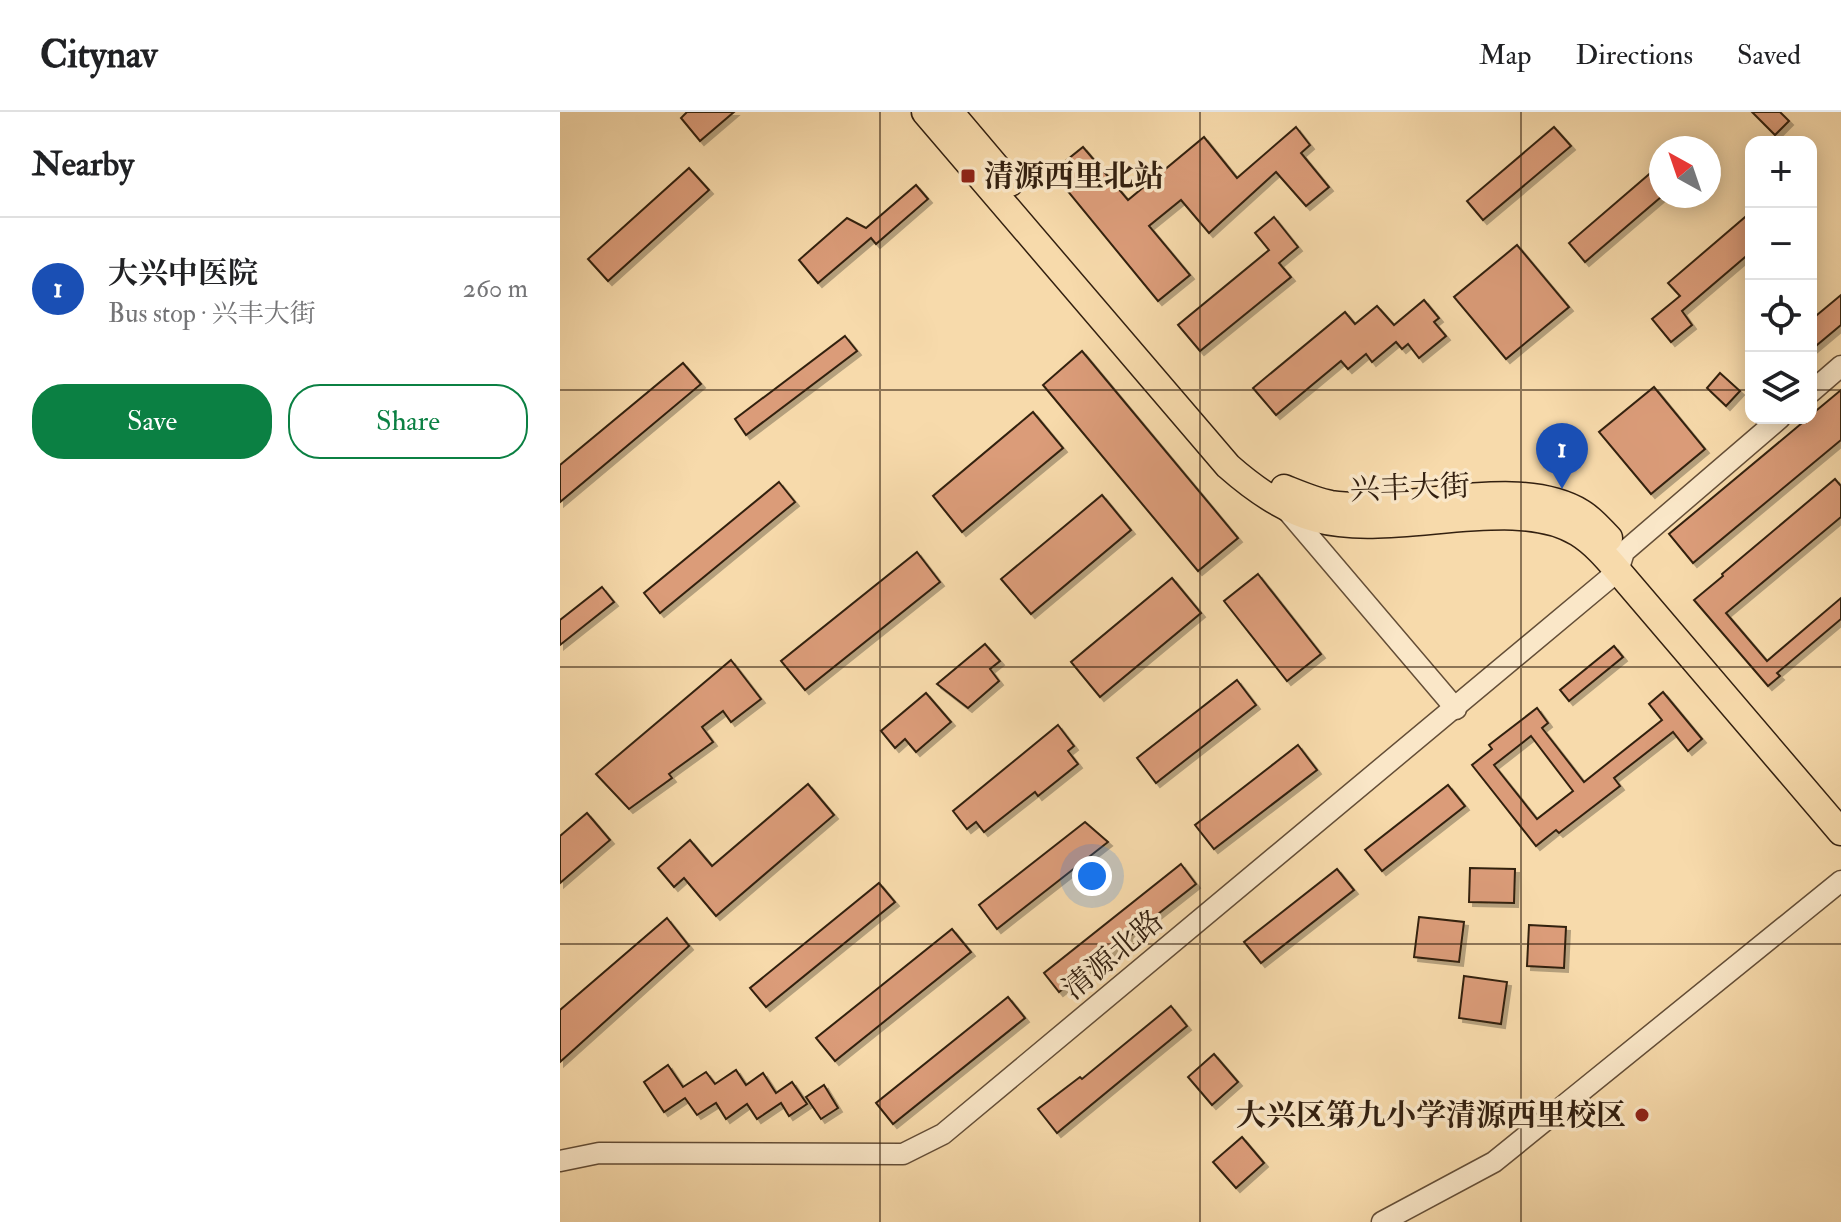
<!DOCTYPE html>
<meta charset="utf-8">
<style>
:root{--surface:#fff;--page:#f6f6f6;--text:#202124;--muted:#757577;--line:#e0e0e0;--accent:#0b8043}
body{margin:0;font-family:"IM FELL Double Pica","Noto Serif SC",serif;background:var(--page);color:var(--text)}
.controls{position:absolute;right:24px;top:24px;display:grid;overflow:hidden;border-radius:16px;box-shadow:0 4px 20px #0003}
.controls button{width:72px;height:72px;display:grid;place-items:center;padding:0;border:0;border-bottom:2px solid var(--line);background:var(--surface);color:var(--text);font:40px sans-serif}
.compass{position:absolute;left:1089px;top:24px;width:72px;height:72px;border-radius:50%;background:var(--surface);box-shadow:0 4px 20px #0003;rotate:320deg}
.you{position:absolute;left:532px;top:764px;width:28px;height:28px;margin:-20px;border:6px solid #fff;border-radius:50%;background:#1a73e8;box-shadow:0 0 0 12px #1a73e833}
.badge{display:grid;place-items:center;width:52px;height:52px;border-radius:50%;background:var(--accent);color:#fff;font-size:26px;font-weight:700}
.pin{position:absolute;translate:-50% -66px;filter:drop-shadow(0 2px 4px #0008)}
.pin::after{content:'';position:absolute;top:42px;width:28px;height:24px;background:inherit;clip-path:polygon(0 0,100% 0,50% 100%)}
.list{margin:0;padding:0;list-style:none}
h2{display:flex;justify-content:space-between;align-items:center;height:104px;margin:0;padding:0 32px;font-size:34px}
h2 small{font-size:26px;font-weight:400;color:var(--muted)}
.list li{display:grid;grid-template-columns:52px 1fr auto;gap:24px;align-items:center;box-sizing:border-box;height:144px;padding:0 32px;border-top:2px solid var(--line)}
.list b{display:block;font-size:30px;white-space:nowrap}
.list p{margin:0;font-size:26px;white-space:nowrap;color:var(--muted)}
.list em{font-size:26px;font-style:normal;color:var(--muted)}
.actions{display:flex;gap:16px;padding:24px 32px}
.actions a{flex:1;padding:18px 0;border:2px solid var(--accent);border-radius:32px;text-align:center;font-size:28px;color:var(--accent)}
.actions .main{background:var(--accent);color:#fff}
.icon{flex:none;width:44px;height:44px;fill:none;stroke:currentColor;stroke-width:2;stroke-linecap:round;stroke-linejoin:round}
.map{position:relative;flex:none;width:1281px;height:1110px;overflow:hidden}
header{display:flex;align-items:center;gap:48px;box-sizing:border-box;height:112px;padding:0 40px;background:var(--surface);border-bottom:2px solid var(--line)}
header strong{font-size:38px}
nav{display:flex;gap:44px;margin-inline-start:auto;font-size:28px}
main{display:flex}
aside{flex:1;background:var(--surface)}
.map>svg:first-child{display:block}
.building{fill:#db9c79;stroke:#332010;stroke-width:2;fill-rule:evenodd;filter:url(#shadow)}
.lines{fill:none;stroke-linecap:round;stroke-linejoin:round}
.minor-casing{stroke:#644e37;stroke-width:23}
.major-casing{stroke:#332010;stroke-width:29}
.minor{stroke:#fae7c8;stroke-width:20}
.major{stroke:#f7daab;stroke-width:26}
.grid{fill:none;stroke:#332010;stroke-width:2;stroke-opacity:0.55}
.poi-dot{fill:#8f2418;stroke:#fae7c8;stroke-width:3}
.labels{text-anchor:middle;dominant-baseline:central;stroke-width:7;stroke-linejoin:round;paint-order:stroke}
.poi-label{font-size:30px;font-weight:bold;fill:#332010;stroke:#fae7c8;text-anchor:start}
.street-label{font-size:30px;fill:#332010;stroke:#fae7c8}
</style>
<header>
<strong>Citynav</strong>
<nav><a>Map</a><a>Directions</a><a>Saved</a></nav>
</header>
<main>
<aside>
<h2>Nearby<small></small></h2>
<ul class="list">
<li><span class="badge" style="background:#1a4fb4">1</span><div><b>大兴中医院</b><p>Bus stop · 兴丰大街</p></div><em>260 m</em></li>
</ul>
<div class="actions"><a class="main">Save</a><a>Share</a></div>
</aside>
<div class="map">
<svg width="1281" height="1110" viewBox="0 0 1281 1110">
<defs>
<filter id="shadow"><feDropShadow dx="4" dy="4" stdDeviation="0" flood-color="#0004"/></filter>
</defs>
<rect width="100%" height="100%" fill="#f7daab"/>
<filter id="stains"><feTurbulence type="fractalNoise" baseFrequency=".0025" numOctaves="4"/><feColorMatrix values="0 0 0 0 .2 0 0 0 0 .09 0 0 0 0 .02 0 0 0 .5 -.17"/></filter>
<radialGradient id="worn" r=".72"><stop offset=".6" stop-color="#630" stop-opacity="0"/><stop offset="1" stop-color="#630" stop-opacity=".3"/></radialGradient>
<g class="building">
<polygon points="127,0 174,0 140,29 121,6"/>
<polygon points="1192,0 1220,0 1229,9 1215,23"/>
<polygon points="736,15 750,33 741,41 769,75 746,94 716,60 649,121 621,88 589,114 630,163 598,189 492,60 523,35 568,88 644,25 677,66"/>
<polygon points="994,15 1011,34 923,108 907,89"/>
<polygon points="1101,52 1101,85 1025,150 1009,131"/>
<polygon points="129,56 149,78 48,169 28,147"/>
<polygon points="356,73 368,87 316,132 311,126 258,171 239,148 287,106 306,116"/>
<polygon points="1191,100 1191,140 1122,199 1132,213 1111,230 1092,207 1120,184 1108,171"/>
<polygon points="714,105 738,135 719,151 731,165 640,239 618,213 709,138 695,121"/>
<polygon points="957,133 1009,195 946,247 894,185"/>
<polygon points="1281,183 1281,213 1251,238 1251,208"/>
<polygon points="864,188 879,206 874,210 886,224 859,246 848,232 842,237 836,230 812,250 806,242 788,257 781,249 716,303 693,276 785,200 795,212 817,194 834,213"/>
<polygon points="285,224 297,239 186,323 175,307"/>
<polygon points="522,239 678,426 638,459 483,273"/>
<polygon points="123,251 141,272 0,390 0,353"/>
<polygon points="1160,261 1180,279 1166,294 1147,276"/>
<polygon points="1094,275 1145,337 1091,382 1039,320"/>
<polygon points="1281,278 1281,328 1133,451 1109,422 1248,306 1251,306 1251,303"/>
<polygon points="473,300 503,336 402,420 373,384"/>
<polygon points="1275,367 1281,374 1281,405 1166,501 1207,549 1281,486 1281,507 1217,561 1220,564 1208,574 1134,488 1163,464 1162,462"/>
<polygon points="219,370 235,390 100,501 84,481"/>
<polygon points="542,383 571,418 471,502 441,467"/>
<polygon points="357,440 380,470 245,578 221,549"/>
<polygon points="698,462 761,542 727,569 664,489"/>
<polygon points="612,466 641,501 540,585 511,550"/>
<polygon points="42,475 54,490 0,533 0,508"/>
<polygon points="425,532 440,549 430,557 439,569 408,596 377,572"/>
<polygon points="1054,534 1063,545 1009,589 1000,578"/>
<polygon points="171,548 201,587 171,610 163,599 142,615 153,630 109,662 112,666 69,697 36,662"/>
<polygon points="677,568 696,593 596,671 577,646"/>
<path d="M1103,580L1142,627L1128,639L1113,620L1054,666L1060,674L999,721L996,718L976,734L912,653L932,637L929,633L977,596L988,611L982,616L1024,670L1102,608L1089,592ZM971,624L1013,679L977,707L934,653Z"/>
<polygon points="366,581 391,610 356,640 345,627 335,636 321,619"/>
<polygon points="498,613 514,634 508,639 518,652 478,684 475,680 424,720 416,710 407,717 393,699"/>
<polygon points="738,633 757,658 654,737 635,713"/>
<polygon points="248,672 274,703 156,804 124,766 114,775 98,756 130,728 152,754"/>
<polygon points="888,673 905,694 822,759 805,738"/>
<polygon points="27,701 50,728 0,771 0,724"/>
<polygon points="525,710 548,730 437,817 419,793"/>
<polygon points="621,752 636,772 499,880 484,861"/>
<polygon points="910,756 955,757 954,791 909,790"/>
<polygon points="777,757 794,778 701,851 684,830"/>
<polygon points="319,771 335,790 206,895 190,876"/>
<polygon points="859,805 904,810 899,850 854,845"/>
<polygon points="107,806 129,834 0,950 0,898"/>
<polygon points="969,813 1006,815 1004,856 967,854"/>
<polygon points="392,817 411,840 275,949 256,926"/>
<polygon points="904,864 947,870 941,912 899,906"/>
<polygon points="448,885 465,906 333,1012 316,991"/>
<polygon points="611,894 627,914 497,1021 478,997 520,965 522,967"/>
<polygon points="654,942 678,970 652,993 628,965"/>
<polygon points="108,953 123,975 146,960 155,972 176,958 186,973 203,961 216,981 232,970 247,992 229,1004 221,991 197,1007 187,992 166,1007 156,991 137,1003 125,986 104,1000 84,970"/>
<polygon points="264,973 278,996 261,1007 246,985"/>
<polygon points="682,1025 704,1051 676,1076 653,1050"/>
</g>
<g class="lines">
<g class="minor-casing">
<g id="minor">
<polyline points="1251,280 1281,254"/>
<polyline points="725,396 896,597"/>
<polyline points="0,1049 39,1041 343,1042 383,1022 1058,459 1064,440 1220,306"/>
<polyline points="822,1110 934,1050 1281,769"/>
</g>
</g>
<g class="major-casing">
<g id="major">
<path d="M365,0L668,354C694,377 723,398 757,407C833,428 954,381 1018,421C1034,431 1046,445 1058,459L1281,720"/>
<polyline points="390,0 450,71"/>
<path d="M724,376C739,382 755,389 771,392C845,403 957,361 1022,401C1032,407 1041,418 1049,426"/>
</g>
</g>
<use href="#minor" class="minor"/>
<use href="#major" class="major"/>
</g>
<path class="grid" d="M320,0V1110M640,0V1110M961,0V1110M0,278H1191M1251,278H1281M0,555H1281M0,832H1281"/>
<g class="poi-dot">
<rect x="400" y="56" width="16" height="16" rx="4"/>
<circle cx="1082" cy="1003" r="8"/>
</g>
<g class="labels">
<g class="poi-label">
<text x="424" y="64">清源西里北站</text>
<text x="1066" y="1003" text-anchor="end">大兴区第九小学清源西里校区</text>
</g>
<g class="street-label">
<text transform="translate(850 376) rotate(-2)">兴丰大街</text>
<text transform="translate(553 843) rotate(-40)">清源北路</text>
</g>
</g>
<rect width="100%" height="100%" filter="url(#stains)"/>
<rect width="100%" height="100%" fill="url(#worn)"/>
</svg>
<div class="controls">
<button>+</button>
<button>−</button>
<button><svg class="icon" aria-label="locate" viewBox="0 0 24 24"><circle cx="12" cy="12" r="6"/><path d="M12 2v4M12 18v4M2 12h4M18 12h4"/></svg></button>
<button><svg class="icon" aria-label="layers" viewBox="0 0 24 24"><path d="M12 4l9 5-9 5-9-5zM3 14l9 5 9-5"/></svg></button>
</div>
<svg class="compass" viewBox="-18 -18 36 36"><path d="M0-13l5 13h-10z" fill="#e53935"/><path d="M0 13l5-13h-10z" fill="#757577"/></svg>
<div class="you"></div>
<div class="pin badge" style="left:1002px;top:377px;background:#1a4fb4">1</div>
</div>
</main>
